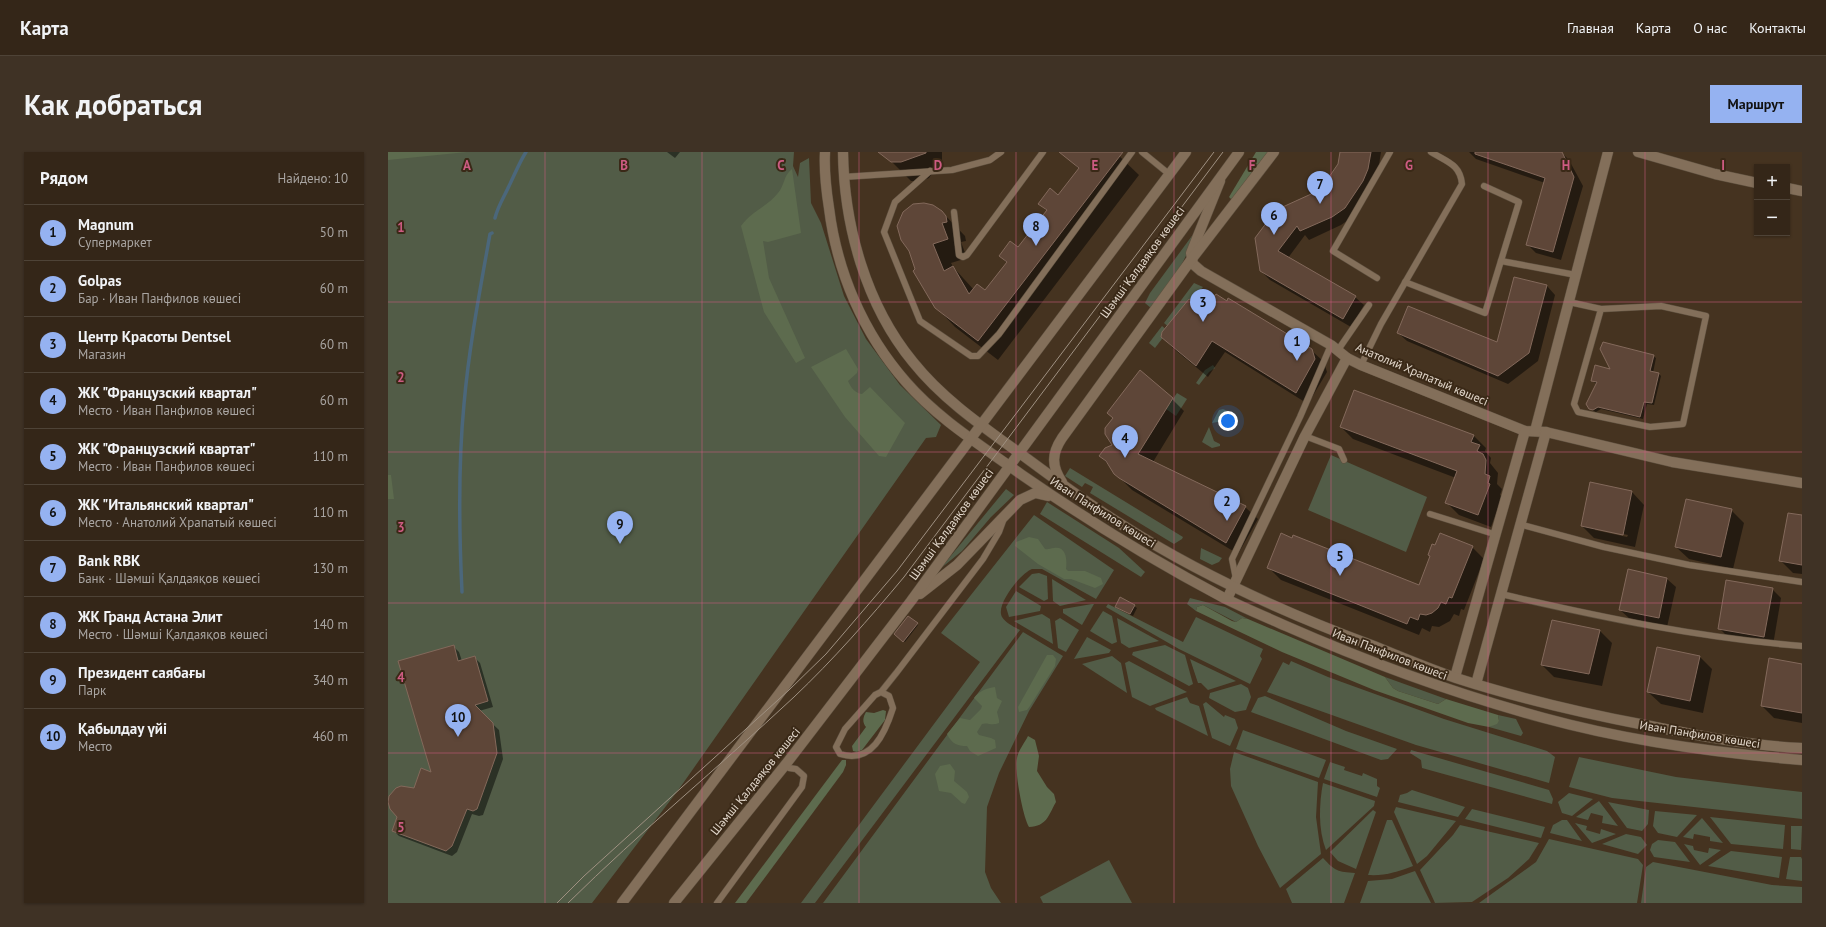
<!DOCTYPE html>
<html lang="ru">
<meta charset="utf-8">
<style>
:root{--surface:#342618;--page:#3f3225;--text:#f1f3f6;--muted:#a9a5a2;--line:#4e4337;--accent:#95b2f1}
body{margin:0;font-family:"PT Sans",sans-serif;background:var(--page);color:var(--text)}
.controls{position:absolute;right:12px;top:12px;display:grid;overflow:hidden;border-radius:0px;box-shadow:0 1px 3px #0004}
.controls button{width:36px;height:36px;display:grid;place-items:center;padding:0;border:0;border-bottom:1px solid var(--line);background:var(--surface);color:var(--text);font:20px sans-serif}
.you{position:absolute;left:840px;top:269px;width:14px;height:14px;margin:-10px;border:3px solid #fff;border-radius:50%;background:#1a73e8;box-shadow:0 0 0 6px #1a73e833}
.badge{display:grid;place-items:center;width:26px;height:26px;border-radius:50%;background:var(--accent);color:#111;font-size:13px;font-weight:700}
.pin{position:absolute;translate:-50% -33px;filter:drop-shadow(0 1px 2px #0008)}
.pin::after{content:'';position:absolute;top:21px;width:14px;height:12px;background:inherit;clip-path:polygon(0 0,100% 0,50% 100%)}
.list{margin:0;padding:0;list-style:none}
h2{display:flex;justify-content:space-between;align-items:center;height:52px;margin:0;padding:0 16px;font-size:17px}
h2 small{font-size:13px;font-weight:400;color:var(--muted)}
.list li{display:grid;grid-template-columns:26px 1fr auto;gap:12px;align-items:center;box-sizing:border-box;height:56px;padding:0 16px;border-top:1px solid var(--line)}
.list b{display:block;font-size:15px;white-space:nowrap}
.list p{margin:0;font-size:13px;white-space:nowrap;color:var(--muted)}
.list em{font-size:13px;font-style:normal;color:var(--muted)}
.map{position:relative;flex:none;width:1414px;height:751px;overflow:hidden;border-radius:0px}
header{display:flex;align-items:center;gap:24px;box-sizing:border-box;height:56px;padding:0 20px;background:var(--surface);border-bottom:1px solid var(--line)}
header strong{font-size:19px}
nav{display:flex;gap:22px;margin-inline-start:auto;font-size:14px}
.intro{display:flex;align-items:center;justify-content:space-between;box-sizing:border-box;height:96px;padding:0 24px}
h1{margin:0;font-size:28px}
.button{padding:10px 18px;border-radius:0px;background:var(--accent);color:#111;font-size:14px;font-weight:700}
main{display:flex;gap:24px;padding:0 24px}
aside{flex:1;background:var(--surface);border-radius:0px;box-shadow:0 1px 3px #0004}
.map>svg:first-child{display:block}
.green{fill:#525c47}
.forest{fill:#5d6b4e}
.shadow{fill:#0007;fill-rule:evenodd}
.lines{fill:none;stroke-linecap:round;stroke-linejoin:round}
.stream{stroke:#4b677b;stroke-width:3.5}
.building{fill:#5e4638;stroke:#83695b}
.lane-casing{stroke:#5e503f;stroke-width:7}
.street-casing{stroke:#5e503f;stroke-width:11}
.secondary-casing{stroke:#5e503f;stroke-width:11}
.lane{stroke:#836f5a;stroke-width:6}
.street{stroke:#836f5a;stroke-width:10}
.secondary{stroke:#836f5a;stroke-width:10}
.tram{stroke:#9f9182;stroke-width:1}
.grid{fill:none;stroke:#cd5b82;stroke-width:1;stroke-opacity:0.55}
.labels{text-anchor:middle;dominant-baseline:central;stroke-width:4;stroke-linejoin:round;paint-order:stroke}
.street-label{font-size:12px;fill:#e2d7cb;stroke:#3a2917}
.grid-label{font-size:13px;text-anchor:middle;font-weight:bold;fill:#cd5b82;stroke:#3a2917;stroke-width:4;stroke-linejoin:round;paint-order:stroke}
</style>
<header>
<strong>Карта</strong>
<nav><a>Главная</a><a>Карта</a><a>О нас</a><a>Контакты</a></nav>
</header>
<div class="intro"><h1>Как добраться</h1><a class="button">Маршрут</a></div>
<main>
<aside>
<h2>Рядом<small>Найдено: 10</small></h2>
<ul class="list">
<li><span class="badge">1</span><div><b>Magnum</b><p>Супермаркет</p></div><em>50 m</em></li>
<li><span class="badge">2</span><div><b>Golpas</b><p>Бар · Иван Панфилов көшесі</p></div><em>60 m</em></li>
<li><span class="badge">3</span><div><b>Центр Красоты Dentsel</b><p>Магазин</p></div><em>60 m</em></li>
<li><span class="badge">4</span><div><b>ЖК &quot;Французский квартал&quot;</b><p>Место · Иван Панфилов көшесі</p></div><em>60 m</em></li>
<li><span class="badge">5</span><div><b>ЖК &quot;Французский квартат&quot;</b><p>Место · Иван Панфилов көшесі</p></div><em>110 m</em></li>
<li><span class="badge">6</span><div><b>ЖК &quot;Итальянский квартал&quot;</b><p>Место · Анатолий Храпатый көшесі</p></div><em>110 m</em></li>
<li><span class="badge">7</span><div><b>Bank RBK</b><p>Банк · Шәмші Қалдаяқов көшесі</p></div><em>130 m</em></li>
<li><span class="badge">8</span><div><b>ЖК Гранд Астана Элит</b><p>Место · Шәмші Қалдаяқов көшесі</p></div><em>140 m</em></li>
<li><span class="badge">9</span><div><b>Президент саябағы</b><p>Парк</p></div><em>340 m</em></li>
<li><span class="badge">10</span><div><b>Қабылдау үйі</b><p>Место</p></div><em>460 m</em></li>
</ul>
</aside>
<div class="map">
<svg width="1414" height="751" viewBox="0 0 1414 751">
<rect width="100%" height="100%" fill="#453320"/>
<g class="green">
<polygon points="0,0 406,0 405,14 410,25 412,11 421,6 423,51 433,71 456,144 478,187 512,233 553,273 548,285 538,286 291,637 204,751 0,751"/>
<polygon points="809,77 809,81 790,120 764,157 757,151 762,141"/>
<polygon points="806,131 815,135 782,176 776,171"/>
<polygon points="774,174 780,179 767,196 761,191"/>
<polygon points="825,213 827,216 821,220 811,233 808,231 817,218"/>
<polygon points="789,241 799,247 788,264 778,257"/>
<polygon points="835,257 842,260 844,267 841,270 835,269 824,271 831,258"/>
<polygon points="821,275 826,289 832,292 832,294 824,296 814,290"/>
<polygon points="943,303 1039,345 1018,400 920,358"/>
<polygon points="682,316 795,385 794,387 786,392 702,341 705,335 697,331 694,335 677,324"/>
<polygon points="618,337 626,343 603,365 574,399 552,417"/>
<polygon points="659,350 731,396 757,420 753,425 652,362"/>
<path d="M646,363L726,418L708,447L654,417C651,417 647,417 644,417C633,421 607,453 614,465C618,471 626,475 632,478L427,751H413L592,510L553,481Z"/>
<polygon points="813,396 834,406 831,410 824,413 812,407"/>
<polygon points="651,421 659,424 660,447 656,449 631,435 644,422"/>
<polygon points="664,427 698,448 672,454 665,449"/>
<polygon points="628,439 653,454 652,459 621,465 618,455"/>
<polygon points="802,446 837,455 860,467 854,466 848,470 815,453 809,455 808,459 799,452"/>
<polygon points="704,452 706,452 694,473 675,461 675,457"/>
<polygon points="720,452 795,490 808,465 875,497 872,504 874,507 862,532 791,497 718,455"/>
<polygon points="715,459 724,464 729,490 724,492 702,479"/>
<polygon points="654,462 662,467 665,492 626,469"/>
<polygon points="672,466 691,478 678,500 670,496 667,469"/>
<polygon points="729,466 771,489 741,496 733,491"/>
<polygon points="635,480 675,504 641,559 611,621 599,655 597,720 603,736 613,751 435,751"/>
<polygon points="699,485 723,498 721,501 686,507"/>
<polygon points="777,493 797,503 805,532 801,534 744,503 745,500"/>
<polygon points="724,504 733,511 739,541 694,512"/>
<polygon points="802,507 848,529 820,538 813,531 810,531"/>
<polygon points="741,509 799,540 762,554 744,545 737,511"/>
<polygon points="903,509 940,525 1056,567 1159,599 1167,605 1161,631 1028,593 879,540 895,510 901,513"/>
<polygon points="997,525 1058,547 1050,552 1010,539 1005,536"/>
<polygon points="853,532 860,536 863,545 858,558 847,560 821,546 822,541"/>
<polygon points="877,544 958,579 1009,597 1000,607 993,608 863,560 870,546"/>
<polygon points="799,545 802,551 811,554 820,584 768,558 767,556"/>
<polygon points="818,550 836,565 837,563 847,567 850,576 842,594 824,586 815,552"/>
<polygon points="1110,563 1128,567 1135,581 1133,584 1101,575 1111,569"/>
<polygon points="855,578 938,608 931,626 848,597"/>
<polygon points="1023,598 1161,638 1165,647 1164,652 1034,616 1033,608 1022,601"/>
<polygon points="846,600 930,630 928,665 933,702 892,736 870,694 843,634 842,617"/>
<polygon points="1191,605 1288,625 1414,640 1414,667 1224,646 1181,635"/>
<polygon points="942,610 957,615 956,618 974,624 975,621 989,627 989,634 992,636 989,645 936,627"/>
<path d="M935,631L987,649L986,654L938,698C930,678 931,652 935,631Z"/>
<polygon points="1024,638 1077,655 1070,665 1010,650 1012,643 1019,641"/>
<polygon points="1181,641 1205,647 1184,664 1174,661 1170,650"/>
<polygon points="1211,649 1230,674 1214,671 1215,664 1203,661 1200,668 1188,665"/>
<polygon points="1220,650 1261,658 1260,672 1254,679 1239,676"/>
<polygon points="1008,655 1068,669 1039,704 1029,712 1006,660"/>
<polygon points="1084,657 1157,675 1153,686 1077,667"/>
<polygon points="985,658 988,660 968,717 950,709 942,700"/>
<polygon points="1267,659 1309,663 1289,685 1270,681 1265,674"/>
<polygon points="1322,665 1397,673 1395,697 1343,692"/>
<polygon points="1314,666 1335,691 1322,689 1322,685 1306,682 1305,687 1295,685"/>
<path d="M999,668H1004L1025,714C1009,720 997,724 980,723Z"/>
<polygon points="1174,668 1179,668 1194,689 1162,681 1165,673"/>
<polygon points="1187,671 1199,674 1198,678 1212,682 1213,677 1228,682 1204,691"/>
<polygon points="1072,673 1151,691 1141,707 1120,726 1084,750 1047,751 1032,718 1065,683"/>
<polygon points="1403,674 1414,674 1413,698 1403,697"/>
<polygon points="1238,682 1253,685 1259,693 1250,702 1214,692"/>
<polygon points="1161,687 1250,707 1255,713 1249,751 1091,751 1148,710"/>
<polygon points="1270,688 1287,690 1302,710 1266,705 1262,698 1264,692"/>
<polygon points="1296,692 1305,694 1306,698 1320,701 1321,696 1333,698 1312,713"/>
<polygon points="1343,699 1394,705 1391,726 1320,714"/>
<polygon points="1402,705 1413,705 1414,707 1414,729 1398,727"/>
<path d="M935,706C947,719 950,720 967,721L956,751H904L898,737Z"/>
<polygon points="721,708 744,751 655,751 652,745"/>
<polygon points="1265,710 1384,733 1414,735 1414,751 1253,751 1258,715"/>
<polygon points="1027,719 1043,751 972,751 980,729 1004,727"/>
</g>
<g class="forest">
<polygon points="0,0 79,0 0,8"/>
<polygon points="868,0 881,0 844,48 841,45"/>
<path d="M404,17L413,81L380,90L375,89L381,126L417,206L408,211L376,160L353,74C364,59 380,54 390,41C397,33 395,24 404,17Z"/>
<path d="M458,197L470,217L469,221L460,229C463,236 467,241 474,242L482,235L517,271L498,305L491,304L457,265L423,215Z"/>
<polygon points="0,323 3,323 6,347 0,347"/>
<path d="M641,385L650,387L657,397C661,398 662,396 666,396C679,394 679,409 678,417L680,419H697L713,426L715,432L707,436L683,427H676L650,412L627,394L628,390Z"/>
<polygon points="815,453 844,469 848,470 854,466 860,467 997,525 1005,536 1010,539 1050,552 1058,547 1110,563 1111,569 1109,572 1101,575 1080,571 986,538 894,500 808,459 809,455"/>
<polygon points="659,503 665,503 668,507 667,514 642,554 639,558 631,560 630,555"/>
<path d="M607,535L609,546L614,549L609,560L611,568V571C604,574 599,570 594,572L589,580L591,583L603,586L607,588L608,596L590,604L582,599L579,594C569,594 564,592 559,582L572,566L582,568L593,557L594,554L586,546C591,539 599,536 607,535Z"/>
<path d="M495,558L498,559L497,568L474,598L469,600L465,599L464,594L478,575C474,570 475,565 478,560L486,561Z"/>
<path d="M640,584L647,588L651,604L649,619L659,635L666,642L668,650C660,664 659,674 641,675C635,665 626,618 629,606C630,599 637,590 640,584Z"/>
<polygon points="454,608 458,608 458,613 455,620 358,751 347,751"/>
<polygon points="562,612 567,619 566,629 579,640 581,645 577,652 574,651 563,641 551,639 547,622 552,614"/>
</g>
<g class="shadow">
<polygon points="279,0 292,0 287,6"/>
<polygon points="494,0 554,0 554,18 547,17 541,26 533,29 523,29"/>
<polygon points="681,0 727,0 751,23 610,208 567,175 548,155 527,119 553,59 577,84 578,89 573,90 579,106 563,111 566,116 586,138 597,140 619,111 612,104 630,97 659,59 651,52 670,44 691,17 678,4"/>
<polygon points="953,0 993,0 989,26 966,64 953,73 921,88 917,83 900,106 967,145 976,153 963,175 882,128 873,119 951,12"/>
<polygon points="1081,0 1173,0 1181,8 1195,34 1173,108 1148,101 1139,92 1157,31 1088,7"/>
<polygon points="1127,126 1159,134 1167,143 1150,209 1120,232 1019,189 1010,181 1109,191"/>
<polygon points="825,147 923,198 936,210 939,220 920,252 837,200 820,225 786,197 774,185 804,150"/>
<polygon points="1265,204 1268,206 1265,221 1271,222 1273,224 1266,253 1259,252 1255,267 1213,257 1208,260 1201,257 1209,232 1204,229 1224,218"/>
<polygon points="784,247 796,259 765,310 857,355 870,367 850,402 744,338 727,321 713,304"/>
<polygon points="953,275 1086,284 1098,296 1097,299 1103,306 1102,311 1110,321 1109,332 1114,337 1112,343 1114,345 1103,375 1071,363 1058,350 1068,326 965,287"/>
<path d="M1244,340L1256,353L1247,395L1206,386L1194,374ZM1207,376L1240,383L1239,385L1207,378Z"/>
<polygon points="1343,358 1356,371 1345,417 1301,407 1288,395"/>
<polygon points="1414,364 1414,422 1405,421 1392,408"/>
<polygon points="1084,395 1096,407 1076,458 1073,457 1071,464 1066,462 1062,469 1051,475 1044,474 1042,480 1034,476 1031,483 893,428 880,415 1031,435"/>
<polygon points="1241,419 1279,427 1288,435 1279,475 1241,466 1232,458"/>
<polygon points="1384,437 1393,446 1385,493 1340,485 1331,476"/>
<polygon points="746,454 749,456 745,464 728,455"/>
<polygon points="529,472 530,473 517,490 507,482"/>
<polygon points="1212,479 1224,491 1214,534 1166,525 1154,513"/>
<polygon points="65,494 71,500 74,509 86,505 92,511 105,555 91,559 111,578 115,607 95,663 91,664 84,662 69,700 64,704 11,684 5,678 27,638 44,621"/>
<polygon points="1312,505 1324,517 1315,561 1273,552 1260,540"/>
<polygon points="1414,513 1414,571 1386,566 1374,554"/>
</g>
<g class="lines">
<g class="stream">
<path d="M107,66C110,54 116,45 121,34C127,22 131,11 138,0"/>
<path d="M74,440C71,378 70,314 76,252C81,195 92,138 102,82L104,81"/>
</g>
</g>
<g class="building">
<polygon points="490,0 538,0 538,1 513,10 503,10"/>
<polygon points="671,0 735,0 590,189 547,156 525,119 527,117 521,99 513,88 509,74 515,60 525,52 536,51 545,53 554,59 558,64 559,70 554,71 560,87 545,92 556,119 565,114 581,142 589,132 597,138 619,110 611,104 622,89 630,95 659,58 650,52 662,36 670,43 691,16"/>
<polygon points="952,0 983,0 980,17 975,29 957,56 944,65 912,79 909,74 890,99 968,144 955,167 872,119 867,86 888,58 932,38 950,12"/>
<polygon points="1087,0 1174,0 1186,25 1165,100 1138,93 1157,26 1087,2"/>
<polygon points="1126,125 1159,133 1141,201 1110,224 1009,181 1020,154 1109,190"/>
<polygon points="812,138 825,146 828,142 839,149 840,146 924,197 927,207 908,241 824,189 808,214 773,185 774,180 801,147 804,149"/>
<polygon points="1215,190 1266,203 1262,219 1271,221 1264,251 1256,250 1252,265 1210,255 1205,258 1201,257 1198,252 1209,230 1203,229 1207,213 1222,217 1212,197"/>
<polygon points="752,218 785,246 750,302 858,354 838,391 731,326 726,322 718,309 711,304 717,296 724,293 717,282 717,276 725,266 719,261"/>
<polygon points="966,238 1086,283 1083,290 1092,293 1089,299 1095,302 1098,308 1097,322 1102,324 1100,331 1102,332 1090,363 1057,351 1069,319 952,275"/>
<polygon points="1202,330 1244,339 1235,383 1193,374"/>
<polygon points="1298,347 1344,357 1333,405 1287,395"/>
<polygon points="1400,361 1414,363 1414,413 1391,409"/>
<polygon points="893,381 904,386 905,383 1031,433 1042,404 1040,403 1044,392 1047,393 1052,381 1085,394 1064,446 1061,445 1058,452 1053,450 1050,456 1044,461 1038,463 1032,462 1030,468 1022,465 1019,472 879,416"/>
<polygon points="1240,417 1279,426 1271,466 1231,458"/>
<polygon points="1338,428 1385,436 1376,485 1330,477"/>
<polygon points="732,445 747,453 742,462 727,455"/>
<polygon points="520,464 530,471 515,490 506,482"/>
<polygon points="1164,468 1212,478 1201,522 1153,513"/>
<polygon points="66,493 70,509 87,504 100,549 87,553 105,571 109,601 89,657 85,659 79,657 64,694 58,699 4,679 9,665 2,657 0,650 1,644 8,636 13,634 26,636 33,616 43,620 10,509"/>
<polygon points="1269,495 1312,504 1302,549 1259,540"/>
<polygon points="1381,506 1414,512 1414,561 1373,554"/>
</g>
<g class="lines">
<g class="lane-casing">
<g id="lane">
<polyline points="754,0 781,22"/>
<polyline points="542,19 507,50 496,80 532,169 583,204 590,204 611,182 744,0"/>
<polyline points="455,25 564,18 602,8 613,0"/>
<polyline points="566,60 571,103 575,105 579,103 655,0"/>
<polyline points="1113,109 1188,123"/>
<polyline points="989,126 945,99 1002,0"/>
<polyline points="1017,130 1097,161 1131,50 1096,34"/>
<polyline points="1181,150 1213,157 1273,154 1318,164 1295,272 1262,275 1190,260 1186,252 1213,157"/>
<polyline points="950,198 981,153"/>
<path d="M973,213L993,172L1074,32C1072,12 1059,10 1043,0"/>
<polyline points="917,284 951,297 956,308"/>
<polyline points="1042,362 1109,383"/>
<polyline points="1131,372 1216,395 1301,413 1414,430"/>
<polyline points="848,427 844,407 912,265 943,193"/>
<path d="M1113,442C1212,465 1312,486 1414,494"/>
<path d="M493,540L501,544L505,556C497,581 484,612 452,602L448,595L457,577L487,543L493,540L509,520L595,407L611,380L615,369"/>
<polyline points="329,751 414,635 416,624 408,617 401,616 398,612"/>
</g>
</g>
<g class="street-casing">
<g id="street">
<polyline points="1250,0 1327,22 1369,31"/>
<polyline points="832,29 803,101 805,112 813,119 943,193 959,206 973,213 1137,279 1158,280 1284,310 1414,331"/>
<polyline points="1399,36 1414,39"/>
<polyline points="1147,279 1220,0"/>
<polyline points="839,447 917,284 959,206"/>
<polyline points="1067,525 1137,279"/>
<polyline points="1088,532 1158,280"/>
</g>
</g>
<g class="secondary-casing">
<g id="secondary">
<path d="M437,0C436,19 438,37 441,56C449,120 475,181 518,230C550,267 594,294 634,323C699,368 766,409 836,446C856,456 878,465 898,474C982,511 1068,542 1156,566C1240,589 1328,601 1414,608"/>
<path d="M455,0C456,74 478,153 525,210C557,250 600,278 641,308C672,331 703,354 736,374C813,423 897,461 983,493C1011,504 1039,516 1068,526C1130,546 1194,561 1257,573C1309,583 1362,594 1414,596"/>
<path d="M674,330C663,314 664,301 674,286L803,108L886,0"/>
<polyline points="532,442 569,413 632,348 647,341 660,344"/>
<polyline points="234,751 798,0"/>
<polyline points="286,751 398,612 523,449 851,0"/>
</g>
</g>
<use href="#lane" class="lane"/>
<use href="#street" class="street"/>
<use href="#secondary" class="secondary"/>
<g class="tram">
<polyline points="169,751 196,724 401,538 438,502 509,419 826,0"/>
<path d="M180,751C253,679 331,615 406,545C445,508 481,467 516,425L835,0"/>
</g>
</g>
<path class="grid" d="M157,0V751M314,0V751M471,0V751M628,0V751M786,0V751M943,0V751M1100,0V751M1257,0V751M0,150H1414M0,300H1414M0,451H1414M0,601H1414"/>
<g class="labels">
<g class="street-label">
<text transform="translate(754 110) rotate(-54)">Шәмші Қалдаяқов көшесі</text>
<text transform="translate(1034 222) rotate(23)">Анатолий Храпатый көшесі</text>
<text transform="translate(715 360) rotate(32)">Иван Панфилов көшесі</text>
<text transform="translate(563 372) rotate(-54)">Шәмші Қалдаяқов көшесі</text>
<text transform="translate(1002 502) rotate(21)">Иван Панфилов көшесі</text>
<text transform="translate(1312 582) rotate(9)">Иван Панфилов көшесі</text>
<text transform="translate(367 629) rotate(-51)">Шәмші Қалдаяқов көшесі</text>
</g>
</g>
<g class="grid-label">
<text x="79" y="18">A</text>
<text x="236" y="18">B</text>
<text x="393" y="18">C</text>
<text x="550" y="18">D</text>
<text x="707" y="18">E</text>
<text x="864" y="18">F</text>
<text x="1021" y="18">G</text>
<text x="1178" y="18">H</text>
<text x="1335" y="18">I</text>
<text x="13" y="80">1</text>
<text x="13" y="230">2</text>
<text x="13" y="380">3</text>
<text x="13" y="530">4</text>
<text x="13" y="680">5</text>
</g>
</svg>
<div class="controls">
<button>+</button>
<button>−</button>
</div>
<div class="you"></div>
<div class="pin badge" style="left:909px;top:209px">1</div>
<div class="pin badge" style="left:839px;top:369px">2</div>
<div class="pin badge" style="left:815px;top:170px">3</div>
<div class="pin badge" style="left:737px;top:306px">4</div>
<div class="pin badge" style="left:952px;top:424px">5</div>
<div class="pin badge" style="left:886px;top:83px">6</div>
<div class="pin badge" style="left:932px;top:52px">7</div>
<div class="pin badge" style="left:648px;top:94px">8</div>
<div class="pin badge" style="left:232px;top:392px">9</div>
<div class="pin badge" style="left:70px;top:585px">10</div>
</div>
</main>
